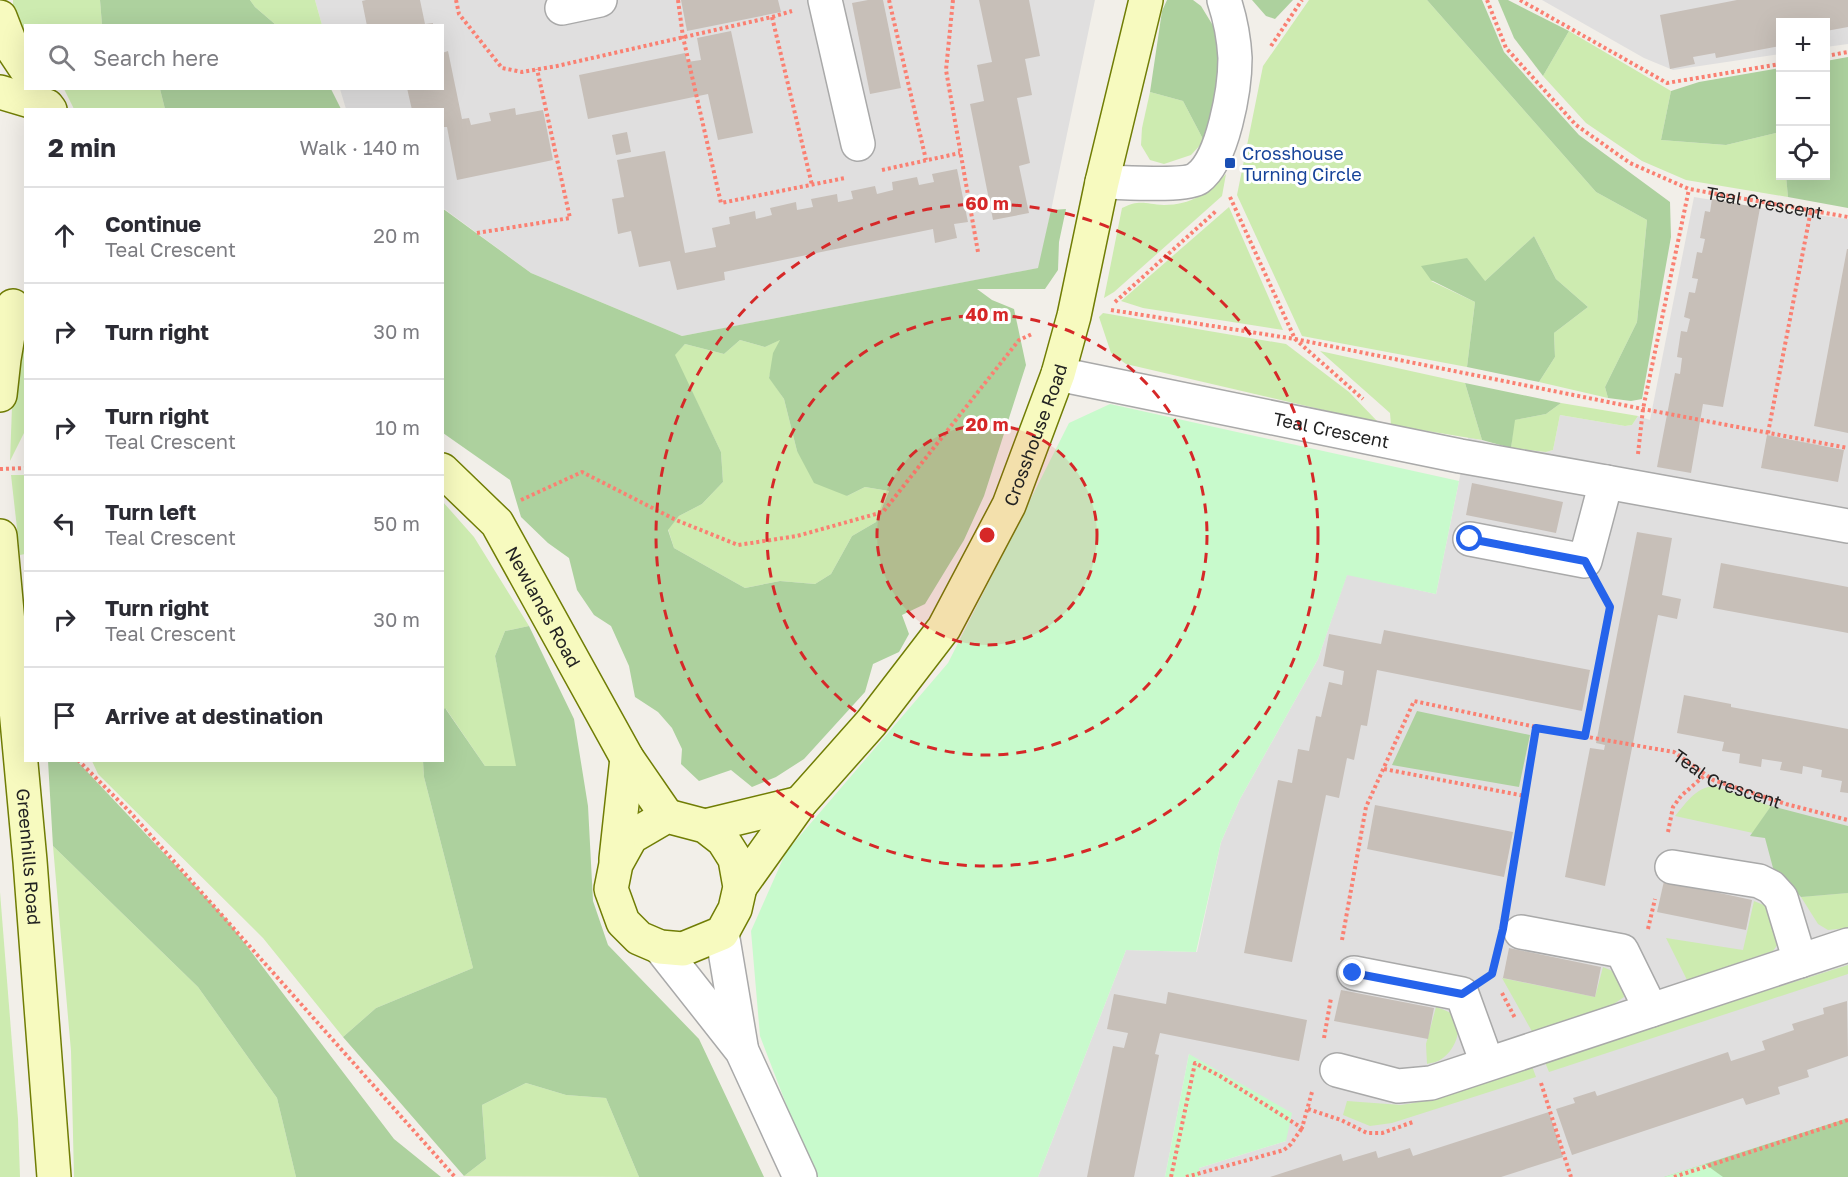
<!DOCTYPE html>
<meta charset="utf-8">
<style>
:root{--surface:#fff;--page:#f7f7f7;--text:#2b2b33;--muted:#7c7c81;--line:#e1e1e2}
body{margin:0;font-family:"Golos Text",sans-serif;background:var(--page);color:var(--text)}
.controls{position:absolute;right:18px;top:18px;display:grid;overflow:hidden;border-radius:0px;box-shadow:0 6px 24px #0002}
.controls button{width:54px;height:54px;display:grid;place-items:center;padding:0;border:0;border-bottom:2px solid var(--line);background:var(--surface);color:var(--text);font:30px sans-serif}
.stop{position:absolute;width:18px;height:18px;margin:-14px;border:4px solid #2563eb;border-radius:50%;background:#fff}
.stop.end{background:#2563eb;border-color:#fff;box-shadow:0 2px 6px #0008}
.list{margin:0;padding:0;list-style:none}
h2{display:flex;justify-content:space-between;align-items:center;height:78px;margin:0;padding:0 24px;font-size:26px}
h2 small{font-size:20px;font-weight:400;color:var(--muted)}
.list li{display:grid;grid-template-columns:39px 1fr auto;gap:18px;align-items:center;box-sizing:border-box;height:96px;padding:0 24px;border-top:2px solid var(--line)}
.list b{display:block;font-size:22px;white-space:nowrap}
.list p{margin:0;font-size:20px;white-space:nowrap;color:var(--muted)}
.list em{font-size:20px;font-style:normal;color:var(--muted)}
.icon{flex:none;width:33px;height:33px;fill:none;stroke:currentColor;stroke-width:2;stroke-linecap:round;stroke-linejoin:round}
.map{position:relative;flex:none;width:1848px;height:1177px;overflow:hidden}
.search{position:absolute;background:var(--surface);box-shadow:0 6px 24px #0002;left:24px;top:24px;width:420px;height:66px;display:flex;align-items:center;gap:15px;box-sizing:border-box;padding:0 21px;border-radius:0px;color:var(--muted);font-size:22px}
.panel{position:absolute;background:var(--surface);box-shadow:0 6px 24px #0002;left:24px;top:108px;width:420px;height:654px;border-radius:0px}
.map>svg:first-child{display:block}
.residential{fill:#e0dfdf}
.grass{fill:#cdebb0}
.forest{fill:#add19e;fill-rule:evenodd}
.park{fill:#c8facc}
.building{fill:#c7bfb8}
.lines{fill:none;stroke-linecap:round;stroke-linejoin:round}
.street-casing{stroke:#a9a9a9;stroke-width:36}
.secondary-casing{stroke:#707d05;stroke-width:36}
.path{stroke:#fa8072;stroke-width:4;stroke-dasharray:3 3;stroke-linecap:butt}
.street{stroke:#fff;stroke-width:33}
.secondary{stroke:#f7fabf;stroke-width:33}
.route{stroke:#2563eb;stroke-width:8}
.ring{fill:none;stroke:#d62828;stroke-width:3;stroke-dasharray:10 8}
.transit-dot{fill:#1a4fb4;stroke:#fff;stroke-width:2}
.labels{text-anchor:middle;dominant-baseline:central;stroke-width:6;stroke-linejoin:round;paint-order:stroke}
.transit-label{font-size:18px;fill:#164399;stroke:#fff;text-anchor:start}
.street-label{font-size:18px;fill:#222;stroke:#fff}
.centre{fill:#d62828;stroke:#fff;stroke-width:3}
.ring-label{font-size:18px;text-anchor:middle;font-weight:bold;fill:#d62828;stroke:#fff;stroke-width:6;stroke-linejoin:round;paint-order:stroke}
</style>
<div class="map">
<svg width="1848" height="1177" viewBox="0 0 1848 1177">
<rect width="100%" height="100%" fill="#f2efe9"/>
<g class="residential">
<polygon points="315,0 1095,0 1039,268 682,336 531,273 443,208 442,110 346,109 340,89 442,88 442,26 322,25"/>
<polygon points="1542,0 1848,0 1848,44 1826,47 1826,22 1780,22 1780,54 1673,70 1644,58"/>
<polygon points="1694,197 1761,208 1848,219 1848,1118 1664,1177 1200,1177 1199,1168 1286,1141 1189,1054 1165,1177 1038,1177 1126,950 1197,952 1221,842 1240,799 1318,659 1347,574 1436,594 1468,437 1511,448 1546,452 1553,450 1560,415 1625,426 1632,425 1638,416 1650,420"/>
</g>
<g class="grass">
<polygon points="13,0 100,0 102,25 26,26 25,47 13,15"/>
<polygon points="250,0 315,0 322,25 276,25 255,7"/>
<polygon points="1309,0 1427,0 1596,192 1647,220 1637,322 1605,387 1608,398 1539,382 1555,357 1554,333 1588,307 1556,279 1534,236 1485,281 1431,281 1475,302 1467,367 1302,336 1237,195 1263,66"/>
<polygon points="1569,31 1671,91 1661,140 1726,145 1780,132 1780,176 1786,176 1788,197 1686,180 1642,161 1586,123 1543,76"/>
<polygon points="64,89 160,89 165,109 74,109"/>
<polygon points="1150,92 1183,101 1204,141 1191,155 1164,164 1150,160 1141,145 1142,128"/>
<path d="M1226,174L1222,196L1114,292L1104,298L1122,208C1140,199 1145,204 1164,205C1191,205 1208,193 1226,174Z"/>
<polygon points="1229,207 1283,330 1143,308 1121,301"/>
<polygon points="1103,313 1286,344 1349,392 1379,423 1126,364 1111,353 1099,317"/>
<polygon points="781,339 769,377 784,399 797,451 847,496 865,487 889,491 876,522 852,536 831,574 815,584 780,581 745,588 674,548 668,529 679,516 702,504 723,482 721,452 674,355 685,344 724,354 740,340 765,347"/>
<polygon points="25,341 25,431 10,461 12,407"/>
<polygon points="1320,351 1465,383 1482,440 1391,425 1390,413"/>
<polygon points="1561,403 1638,416 1632,425 1625,426 1560,415 1553,450 1546,452 1511,448 1514,420 1546,414"/>
<polygon points="11,475 25,475 25,554 20,555"/>
<polygon points="443,502 474,537 529,626 505,631 495,656 517,766 485,766 446,709 443,713"/>
<polygon points="92,761 423,761 424,777 473,968 376,1008 343,1037 263,938 98,774"/>
<path d="M1714,786L1771,806L1753,833L1675,816C1687,802 1695,788 1714,786Z"/>
<polygon points="53,846 198,987 277,1098 296,1177 74,1177 71,1051"/>
<polygon points="0,892 18,1119 20,1177 0,1177"/>
<polygon points="1848,893 1848,928 1828,930 1818,924 1801,897"/>
<polygon points="1754,901 1771,908 1783,937 1773,951 1687,980 1666,938 1743,950"/>
<polygon points="1848,965 1848,974 1549,1072 1544,1060"/>
<polygon points="1603,967 1622,975 1624,997 1605,1010 1534,1035 1502,978 1595,997"/>
<path d="M1436,1007C1441,1009 1449,1011 1453,1015C1465,1028 1454,1052 1440,1060C1437,1062 1431,1063 1427,1064L1426,1044Z"/>
<polygon points="1532,1066 1536,1077 1392,1123 1370,1126 1343,1115 1347,1101 1401,1105 1425,1101"/>
<polygon points="526,1083 566,1095 606,1098 639,1177 464,1176 486,1159 482,1105"/>
</g>
<g class="forest">
<polygon points="100,0 250,0 255,7 276,25 102,25"/>
<polygon points="1167,0 1193,0 1201,6 1220,37 1217,105 1204,141 1183,101 1150,92 1162,11"/>
<polygon points="1252,0 1293,0 1275,19 1266,16"/>
<polygon points="1427,0 1482,0 1504,52 1579,135 1670,202 1671,237 1642,399 1631,401 1608,398 1605,387 1637,322 1647,220 1596,192"/>
<polygon points="1498,0 1508,0 1569,31 1543,76 1514,38"/>
<polygon points="1848,57 1848,208 1788,197 1786,176 1826,176 1826,61"/>
<polygon points="1780,68 1780,135 1780,132 1726,145 1661,140 1671,91 1699,82"/>
<polygon points="160,89 331,89 341,109 165,109"/>
<path d="M442,208L531,273L682,336L1038,268L1051,210L1066,209L1059,242L1058,270L1045,289H977L992,300L1014,309L1026,365L984,496L964,540L925,604L902,615L909,634L899,652L873,664L865,692L804,759L776,777L752,787L731,770L699,781L681,764L682,749L672,728L658,712L635,697L629,666L611,626L594,615L577,590L569,558L548,543L521,517L510,480L443,433ZM740,340L765,347L780,340L773,353L769,378L784,399L797,451L814,483L847,496L865,487L889,491L876,522L852,536L831,574L815,584L780,581L745,588L674,548L668,530L679,516L702,504L723,482L721,452L675,355L685,344L724,354Z"/>
<polygon points="1534,236 1556,279 1588,307 1554,333 1555,357 1539,382 1467,367 1475,302 1431,280 1421,266 1467,258 1485,281"/>
<polygon points="1465,383 1561,403 1546,414 1515,420 1511,448 1482,440"/>
<polygon points="529,626 574,719 588,806 593,901 608,945 699,1039 764,1177 639,1177 606,1098 566,1095 526,1083 482,1105 486,1159 464,1176 343,1037 376,1008 473,968 424,777 423,761 442,760 442,713 445,708 485,766 516,766 495,656 505,631"/>
<polygon points="1417,711 1530,735 1519,787 1392,765"/>
<polygon points="48,761 77,761 227,920 394,1139 441,1177 296,1177 277,1098 198,987 53,846"/>
<polygon points="1771,806 1848,826 1848,893 1801,897 1773,868 1765,838 1750,836"/>
<polygon points="1848,1118 1848,1177 1664,1177"/>
</g>
<g class="park">
<polygon points="1110,404 1459,481 1436,594 1347,575 1318,659 1240,799 1221,842 1196,952 1126,950 1038,1177 814,1177 760,1036 751,931 786,852 948,663 1069,423"/>
<polygon points="1189,1054 1292,1113 1286,1141 1199,1168 1200,1177 1165,1177"/>
<polygon points="1705,1164 1723,1177 1664,1177"/>
</g>
<g class="building">
<polygon points="366,0 420,0 425,24 433,23 433,26 367,26 362,1"/>
<polygon points="681,0 778,0 781,12 687,31"/>
<polygon points="868,0 883,0 901,88 870,94 852,3"/>
<polygon points="979,0 1029,0 1040,56 1025,59 1032,95 1017,98 1030,163 1019,166 1029,213 993,220 970,104 984,101 977,65 992,62"/>
<polygon points="1737,0 1848,0 1848,27 1826,31 1826,22 1780,22 1780,46 1716,58 1715,53 1693,57 1695,64 1670,69 1660,15"/>
<polygon points="731,31 753,133 718,140 708,94 588,119 579,75 685,53 687,62 701,60 697,38"/>
<polygon points="448,51 462,119 469,118 471,125 491,121 489,113 515,108 516,115 543,110 553,160 457,180 447,127 442,127 442,110 412,110 407,88 442,88 442,53"/>
<polygon points="627,132 631,152 616,155 612,135"/>
<polygon points="665,151 685,253 716,247 712,228 730,224 729,217 755,211 756,219 772,215 770,208 796,202 797,210 813,207 811,199 837,194 838,202 853,199 851,191 875,186 877,194 893,190 892,182 917,177 919,185 934,182 932,174 957,169 968,222 954,224 957,238 935,243 933,229 724,272 725,280 677,290 670,261 639,267 631,231 618,234 612,199 624,197 617,160"/>
<polygon points="1712,199 1760,208 1723,407 1703,404 1691,473 1657,467 1675,373 1680,374 1682,358 1677,357 1681,331 1687,332 1690,319 1684,317 1689,292 1695,293 1698,279 1692,278 1697,252 1702,253 1705,239 1700,238 1705,211 1710,212"/>
<polygon points="1847,249 1848,249 1848,433 1814,426"/>
<polygon points="1767,435 1844,450 1838,482 1761,468"/>
<polygon points="1472,483 1563,502 1556,533 1466,515"/>
<polygon points="1637,532 1672,538 1662,595 1681,599 1677,619 1658,615 1605,886 1565,877 1590,748 1604,750 1605,745 1596,743"/>
<polygon points="1721,563 1848,587 1848,633 1713,608"/>
<polygon points="1384,630 1590,670 1582,711 1377,670 1367,726 1361,725 1354,760 1347,758 1339,798 1326,795 1292,962 1244,953 1278,780 1292,783 1298,749 1309,751 1316,716 1321,717 1329,682 1342,685 1344,671 1323,666 1329,634 1381,644"/>
<polygon points="1684,695 1731,704 1731,707 1848,729 1848,793 1840,792 1842,781 1821,777 1822,770 1803,766 1802,774 1780,770 1782,762 1762,759 1761,767 1739,763 1740,754 1722,751 1724,742 1677,733"/>
<polygon points="1375,805 1513,832 1504,877 1367,849"/>
<polygon points="1664,881 1752,900 1746,930 1657,912"/>
<polygon points="1509,948 1601,967 1595,997 1503,978"/>
<polygon points="1341,990 1434,1008 1428,1039 1334,1021"/>
<polygon points="1168,992 1307,1020 1299,1061 1160,1033 1155,1054 1159,1055 1134,1177 1087,1177 1113,1046 1124,1048 1128,1033 1107,1029 1114,994 1166,1004"/>
<polygon points="1847,1001 1848,1056 1807,1070 1809,1077 1778,1087 1780,1094 1746,1105 1743,1098 1572,1155 1556,1109 1575,1103 1573,1098 1595,1091 1597,1096 1728,1052 1731,1061 1765,1050 1762,1041 1794,1030 1792,1024 1824,1014 1823,1008"/>
<polygon points="1549,1112 1563,1157 1501,1177 1270,1177 1341,1154 1343,1161 1376,1151 1378,1158 1410,1148 1413,1156"/>
</g>
<g class="lines">
<g class="street-casing">
<g id="street">
<polyline points="825,0 858,144"/>
<polyline points="562,8 600,0"/>
<path d="M1102,182C1120,182 1186,187 1198,178C1223,160 1235,89 1235,58C1234,39 1230,18 1224,0"/>
<path id="s3" d="M1058,374L1460,456L1606,482"/>
<polyline points="1470,539 1585,561 1606,482 1848,526"/>
<polyline points="1672,867 1759,881 1771,887 1781,898 1800,961"/>
<polyline points="1521,932 1622,951 1651,1010"/>
<polyline points="722,933 741,1046"/>
<polyline points="660,947 742,1051 800,1177"/>
<polyline points="1354,973 1462,994 1487,1063"/>
<polyline points="1337,1070 1398,1086 1431,1083 1848,945"/>
</g>
</g>
<g class="secondary-casing">
<g id="secondary">
<polyline points="0,17 12,48 26,69"/>
<polyline points="0,92 47,106 50,110"/>
<polyline points="0,395 4,359 13,306"/>
<path id="s4" d="M442,470L497,523L627,758L667,816"/>
<path id="s5" d="M0,536L30,861L54,1177"/>
<polygon points="667,816 705,826 723,840 735,859 740,887 735,909 722,933 683,949 660,947 639,938 623,922 611,889 616,864 631,837"/>
<polyline points="705,826 800,803"/>
<polyline points="616,859 627,758"/>
<path id="s6" d="M740,887L800,803L871,723L944,628L1009,505L1058,374L1074,316L1102,182L1146,0"/>
</g>
</g>
<g class="path">
<polyline points="456,0 459,14 502,68 522,72 557,66 772,17 792,11"/>
<polyline points="678,0 683,37 721,203 845,178"/>
<polyline points="889,0 926,160"/>
<polyline points="953,0 946,70 978,252"/>
<path id="s1" d="M1487,0L1506,48L1576,125L1630,163L1689,189L1848,217"/>
<polyline points="1520,0 1667,83 1780,64"/>
<polyline points="772,17 812,185"/>
<polyline points="1271,46 1302,0"/>
<polyline points="1826,56 1848,52"/>
<polyline points="882,170 960,153"/>
<polyline points="1230,197 1295,339 1643,409 1848,448"/>
<polyline points="477,233 570,218 537,69"/>
<polyline points="1115,302 1216,211"/>
<polyline points="1111,310 1295,339 1363,399"/>
<polyline points="1768,433 1811,210"/>
<polyline points="1638,454 1643,409 1689,189"/>
<polyline points="0,469 26,468"/>
<polyline points="521,500 582,472 676,520 738,545 797,536 883,512 1019,340 1032,334"/>
<polyline points="1585,736 1610,607 1601,590"/>
<polyline points="78,760 130,812 455,1177"/>
<polyline points="1384,769 1525,796"/>
<polyline points="1668,832 1673,807 1681,796 1705,775"/>
<path id="s2" d="M1508,899L1536,728L1674,752L1713,780L1786,804L1848,820"/>
<polyline points="1648,929 1655,899"/>
<polyline points="1342,940 1366,807 1414,701 1536,727"/>
<polyline points="1490,975 1492,973 1496,957"/>
<polyline points="1502,993 1515,1018"/>
<polyline points="1324,1038 1331,998"/>
<polyline points="1541,1083 1571,1177"/>
<polyline points="1308,1109 1341,1120 1367,1133 1382,1133 1413,1122"/>
<polyline points="1171,1177 1195,1063 1220,1076 1302,1128 1312,1092"/>
<polyline points="1186,1177 1284,1150 1291,1144 1302,1128"/>
<polyline points="1674,1177 1848,1120"/>
</g>
<use href="#street" class="street"/>
<use href="#secondary" class="secondary"/>
</g>
<g class="lines">
<polyline class="route" points="1353,973 1462,994 1492,974 1503,929 1536,728 1585,736 1610,607 1585,561 1470,539"/>
</g>
<circle cx="987" cy="535" r="110" fill="#d62828" fill-opacity=".12"/>
<g class="ring">
<circle cx="987" cy="535" r="110"/>
<circle cx="987" cy="535" r="220"/>
<circle cx="987" cy="535" r="331"/>
</g>
<rect class="transit-dot" x="1224" y="157" width="12" height="12" rx="3"/>
<g class="labels">
<g class="transit-label">
<text x="1242" y="153">Crosshouse<tspan x="1242" dy="21">Turning Circle</tspan></text>
</g>
<g class="street-label">
<text stroke="none"><textPath href="#s1" startOffset="363">Teal Crescent</textPath></text>
<text stroke="none"><textPath href="#s3" startOffset="279">Teal Crescent</textPath></text>
<text stroke="none"><textPath href="#s6" startOffset="544">Crosshouse Road</textPath></text>
<text stroke="none"><textPath href="#s4" startOffset="172">Newlands Road</textPath></text>
<text stroke="none"><textPath href="#s2" startOffset="374">Teal Crescent</textPath></text>
<text stroke="none"><textPath href="#s5" startOffset="322">Greenhills Road</textPath></text>
</g>
</g>
<circle cx="987" cy="535" r="9" class="centre"/>
<g class="ring-label">
<text x="987" y="210">60 m</text>
<text x="987" y="321">40 m</text>
<text x="987" y="431">20 m</text>
</g>
</svg>
<div class="controls">
<button>+</button>
<button>−</button>
<button><svg class="icon" aria-label="locate" viewBox="0 0 24 24"><circle cx="12" cy="12" r="6"/><path d="M12 2v4M12 18v4M2 12h4M18 12h4"/></svg></button>
</div>
<div class="stop" style="left:1470px;top:539px"></div>
<div class="stop end" style="left:1353px;top:973px"></div>
<div class="search"><svg class="icon" aria-label="search" viewBox="0 0 24 24"><circle cx="10" cy="10" r="6"/><path d="M15 15l6 6"/></svg>Search here</div>
<section class="panel">
<h2>2 min<small>Walk · 140 m</small></h2>
<ul class="list">
<li><svg class="icon" aria-label="ahead" viewBox="0 0 24 24"><path d="M12 20V5M6 11l6-6 6 6"/></svg><div><b>Continue</b><p>Teal Crescent</p></div><em>20 m</em></li>
<li><svg class="icon" aria-label="right" viewBox="0 0 24 24"><path d="M7 20v-9h11M14 6l5 5-5 5"/></svg><div><b>Turn right</b></div><em>30 m</em></li>
<li><svg class="icon" aria-label="right" viewBox="0 0 24 24"><path d="M7 20v-9h11M14 6l5 5-5 5"/></svg><div><b>Turn right</b><p>Teal Crescent</p></div><em>10 m</em></li>
<li><svg class="icon" aria-label="left" viewBox="0 0 24 24"><path d="M17 20v-9H6M10 6l-5 5 5 5"/></svg><div><b>Turn left</b><p>Teal Crescent</p></div><em>50 m</em></li>
<li><svg class="icon" aria-label="right" viewBox="0 0 24 24"><path d="M7 20v-9h11M14 6l5 5-5 5"/></svg><div><b>Turn right</b><p>Teal Crescent</p></div><em>30 m</em></li>
<li><svg class="icon" aria-label="arrive" viewBox="0 0 24 24"><path d="M6 21V4h12l-3 4 3 4H6"/></svg><div><b>Arrive at destination</b></div></li>
</ul>
</section>
</div>
